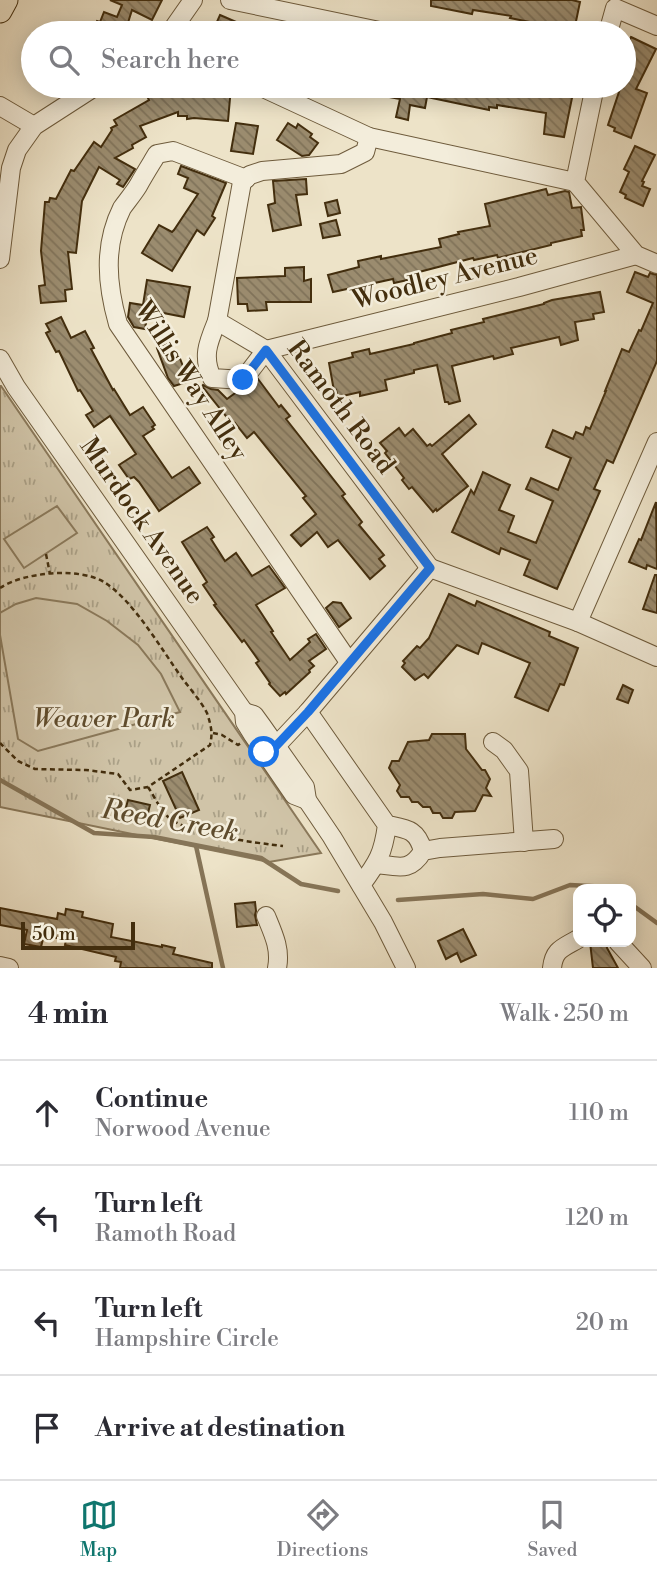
<!DOCTYPE html>
<meta charset="utf-8">
<style>
:root{--surface:#fff;--page:#f2f2f3;--text:#2b2b33;--muted:#7c7c81;--line:#e1e1e2;--accent:#0f766e}
body{margin:0;font-family:"Libre Bodoni",serif;background:var(--page);color:var(--text)}
.controls{position:absolute;right:21px;bottom:21px;display:grid;overflow:hidden;border-radius:14px;box-shadow:0 4px 18px #0003}
.controls button{width:63px;height:63px;display:grid;place-items:center;padding:0;border:0;border-bottom:2px solid var(--line);background:var(--surface);color:var(--text);font:35px sans-serif}
.scale{position:absolute;left:21px;bottom:18px;width:114px;box-sizing:border-box;padding-left:7px;border:4px solid #432e0e;border-top:0;font-size:19px;line-height:24px;white-space:nowrap;color:#432e0e;-webkit-text-stroke:5px #f3eddb;paint-order:stroke}
.stop{position:absolute;width:21px;height:21px;margin:-16px;border:5px solid #1a73e8;border-radius:50%;background:#fff}
.stop.end{background:#1a73e8;border-color:#fff;box-shadow:0 2px 7px #0008}
.list{margin:0;padding:0;list-style:none}
h2{display:flex;justify-content:space-between;align-items:center;height:91px;margin:0;padding:0 28px;font-size:30px}
h2 small{font-size:23px;font-weight:400;color:var(--muted)}
.list li{display:grid;grid-template-columns:46px 1fr auto;gap:21px;align-items:center;box-sizing:border-box;height:105px;padding:0 28px;border-top:2px solid var(--line)}
.list b{display:block;font-size:26px;white-space:nowrap}
.list p{margin:0;font-size:23px;white-space:nowrap;color:var(--muted)}
.list em{font-size:23px;font-style:normal;color:var(--muted)}
.icon{flex:none;width:38px;height:38px;fill:none;stroke:currentColor;stroke-width:2;stroke-linecap:round;stroke-linejoin:round}
.map{position:relative;flex:none;width:657px;height:968px;overflow:hidden}
.search{position:absolute;background:var(--surface);box-shadow:0 4px 18px #0003;left:21px;right:21px;top:21px;height:77px;display:flex;align-items:center;gap:18px;box-sizing:border-box;padding:0 24px;border-radius:38px;color:var(--muted);font-size:26px}
.sheet{height:511px;background:var(--surface)}
nav{display:flex;justify-content:space-around;align-items:center;box-sizing:border-box;height:98px;border-top:2px solid var(--line);background:var(--surface);font-size:19px;color:var(--muted)}
nav a{display:grid;justify-items:center;gap:4px}
nav .on{color:var(--accent)}
.map>svg:first-child{display:block}
.grass{fill:url(#grass-tufts);stroke:#8a795b;stroke-width:2}
.pitch{fill:#d0c4a8;stroke:#8a795b;stroke-width:2}
.lines{fill:none;stroke-linecap:round;stroke-linejoin:round}
.stream{stroke:#867558;stroke-width:4.5}
.building{fill:url(#building-back-hatch);stroke:#432e0e;stroke-width:2}
.minor-casing{stroke:#6e5b3c;stroke-width:20}
.major-casing{stroke:#432e0e;stroke-width:25}
.path{stroke:#432e0e;stroke-width:2.5;stroke-dasharray:5 3.5;stroke-linecap:butt}
.minor{stroke:#f3eddb;stroke-width:18}
.major{stroke:#ede3c8;stroke-width:23}
.route{stroke:#1a73e8;stroke-width:9}
.labels{text-anchor:middle;dominant-baseline:central;stroke-width:5;stroke-linejoin:round;paint-order:stroke}
.street-label{font-size:26px;fill:#432e0e;stroke:#f3eddb}
.park-label{font-size:26px;font-style:italic;fill:#5f4c2d;stroke:#f3eddb}
.water-label{font-size:28px;font-style:italic;fill:#5f4c2d;stroke:#f3eddb}
</style>
<div class="map">
<svg width="657" height="968" viewBox="0 0 657 968">
<defs>
<pattern id="grass-tufts" width="24" height="20" patternUnits="userSpaceOnUse" patternTransform="scale(1.75)"><rect width="24" height="20" fill="#d0c4a8"/><path d="M3 7l-1-3M5 7V3M7 7l1-3M15 17l-1-3M17 17v-4M19 17l1-3" fill="none" stroke="#aaa087"/></pattern>
<pattern id="building-back-hatch" width="6" height="6" patternUnits="userSpaceOnUse" patternTransform="scale(1.75)"><rect width="6" height="6" fill="#9b8c6f"/><path d="M-1 5l2 2M0 0l6 6M5-1l2 2" fill="none" stroke="#80735a"/></pattern>
</defs>
<rect width="100%" height="100%" fill="#ede3c8"/>
<filter id="stains"><feTurbulence type="fractalNoise" baseFrequency=".00286" numOctaves="4"/><feColorMatrix values="0 0 0 0 .2 0 0 0 0 .09 0 0 0 0 .02 0 0 0 .5 -.17"/></filter>
<radialGradient id="worn" r=".72"><stop offset=".6" stop-color="#630" stop-opacity="0"/><stop offset="1" stop-color="#630" stop-opacity=".3"/></radialGradient>
<polygon class="grass" points="0,386 1,386 321,853 269,862 0,807"/>
<g class="pitch">
<polygon points="57,506 77,533 24,568 4,539"/>
<polygon points="36,598 77,604 107,621 138,645 161,674 180,712 38,751 18,739 0,635 0,613 16,604"/>
</g>
<g class="lines">
<g class="stream">
<polyline points="0,780 94,833 154,837 261,858 301,884 338,891"/>
<polyline points="196,846 223,968"/>
<polyline points="398,900 483,894 533,899 570,885 609,887 612,889"/>
<polyline points="631,904 657,923"/>
</g>
</g>
<g class="building">
<polygon points="110,0 162,0 152,20 132,10 126,29 129,30 128,33 92,33 97,21 100,22 104,12 117,17 122,5"/>
<polygon points="431,0 572,0 580,2 574,31 510,18 511,16 473,10 472,14 431,6"/>
<polygon points="220,15 241,24 237,33 212,33"/>
<polygon points="631,37 656,49 636,89 647,93 631,138 614,131 615,128 608,125 621,86 624,86 624,53"/>
<polygon points="168,86 231,87 228,121 194,118 187,119 187,116 178,116 178,112 140,126 146,137 132,145 133,148 115,158 135,169 123,187 117,184 120,180 99,167 82,201 76,253 68,252 72,289 65,290 66,301 41,303 39,286 45,285 41,251 45,202 49,202 50,198 56,199 71,170 74,171 94,142 101,147 112,130 111,128 117,125 114,120 149,100 146,94"/>
<polygon points="363,86 507,86 553,93 554,89 573,93 564,137 544,134 546,113 497,105 497,108 489,107 489,110 427,97 425,108 410,105 408,120 396,117 400,99 362,92"/>
<polygon points="236,123 258,126 253,154 231,151"/>
<polygon points="288,123 296,128 298,124 312,134 310,137 318,143 309,155 302,156 277,140"/>
<polygon points="635,146 655,155 642,181 644,182 642,186 650,189 643,206 625,198 626,195 620,192 629,172 624,169"/>
<polygon points="181,166 226,183 212,216 215,218 204,235 197,230 172,271 142,253 159,225 172,232 174,230 198,194 184,188 188,178 178,174"/>
<polygon points="306,179 307,194 296,195 301,225 273,231 268,205 275,203 273,181"/>
<polygon points="546,189 548,195 565,191 569,192 572,208 581,207 584,230 581,230 582,236 551,243 551,245 498,258 497,255 474,260 473,258 419,272 421,277 394,283 393,279 333,292 328,275 359,267 358,261 381,256 381,259 441,247 439,239 459,234 458,232 490,226 485,204"/>
<polygon points="337,200 340,213 328,216 325,203"/>
<polygon points="336,220 340,235 323,238 320,224"/>
<polygon points="304,267 304,281 311,279 311,302 266,302 267,310 248,311 247,304 238,304 237,278 285,276 285,268"/>
<polygon points="635,272 648,277 650,273 657,275 657,361 613,463 607,460 594,489 600,491 557,589 524,575 530,560 501,548 499,554 452,532 471,490 474,494 483,472 510,485 499,510 514,516 508,532 536,543 553,501 526,489 531,478 558,490 571,458 546,447 553,430 573,439 576,432 583,435 586,427 590,429 606,391 605,391 622,349 629,352 639,330 641,331 653,303 627,292"/>
<polygon points="147,280 190,287 184,317 148,310 145,329 134,327 128,317 130,303 143,305"/>
<polygon points="600,292 604,312 593,314 594,319 575,322 578,340 561,345 559,337 511,348 513,354 494,359 493,356 452,366 460,401 449,404 448,402 445,402 437,365 414,370 414,373 385,380 387,390 360,396 360,392 338,397 336,390 334,391 329,363 353,357 352,353 369,349 370,354 414,344 414,343 452,333 451,330 484,322 483,319 544,304 544,303 552,300"/>
<polygon points="61,317 71,338 85,331 94,348 91,349 113,390 114,389 130,415 143,407 155,425 152,427 154,429 143,436 172,478 189,467 200,483 159,511 139,482 134,477 129,479 119,465 136,454 110,416 94,427 86,415 93,411 80,390 78,391 59,351 56,352 46,333 50,331 46,324"/>
<polygon points="168,344 171,353 177,351 188,379 186,380 187,382 174,386 168,378 157,348"/>
<polygon points="258,379 279,407 281,405 290,416 286,419 345,494 342,496 362,522 359,525 384,555 379,559 385,566 370,579 338,540 328,547 317,532 301,546 291,535 316,514 303,498 306,496 254,432 247,438 235,423 233,425 202,386 203,385 211,389 218,390 227,399 238,391 248,390"/>
<polygon points="469,415 476,424 442,454 468,486 437,511 436,509 433,512 412,487 409,489 402,480 404,478 385,453 387,451 380,443 399,428 405,436 413,429 427,446 430,444 432,446"/>
<polygon points="656,502 657,569 647,565 646,569 629,562 639,539 641,540"/>
<polygon points="207,527 214,537 211,539 225,561 236,553 252,576 269,566 285,588 256,605 273,631 271,632 290,660 310,642 308,639 316,634 326,649 309,661 314,666 309,670 310,672 286,694 285,692 280,696 269,684 270,683 256,663 259,661 244,640 242,642 214,605 216,604 203,585 207,582 182,542"/>
<polygon points="655,575 657,575 657,613 643,609"/>
<polygon points="449,594 475,606 477,601 550,632 549,636 578,648 564,685 560,684 548,711 515,697 530,663 482,643 478,654 457,645 428,678 424,674 415,680 402,667 405,663 403,661 417,646 420,648 429,638"/>
<polygon points="333,602 341,603 351,618 339,627 326,608"/>
<polygon points="623,685 633,690 628,703 617,699"/>
<polygon points="432,734 465,734 466,749 482,770 485,770 490,779 486,788 491,796 483,795 475,811 455,812 452,818 443,818 440,813 433,813 430,807 423,807 418,802 412,802 409,797 401,797 397,791 400,785 389,768 392,761 399,761 408,742 429,740"/>
<polygon points="182,772 199,810 180,818 163,781"/>
<polygon points="128,800 150,805 147,817 125,811"/>
<polygon points="255,902 256,911 255,915 257,925 237,927 235,904"/>
<polygon points="0,908 57,919 58,913 65,915 66,909 83,912 82,917 113,924 111,937 162,947 162,945 175,948 173,954 212,963 212,968 120,968 121,962 115,961 116,957 65,945 66,940 44,935 41,947 24,944 27,930 0,925"/>
<polygon points="463,929 476,955 461,962 457,953 446,959 438,941"/>
<polygon points="590,942 606,942 607,948 618,968 593,968"/>
</g>
<g class="lines">
<g class="minor-casing">
<g id="minor">
<polyline points="230,0 389,33"/>
<polyline points="170,33 193,0"/>
<polyline points="608,33 615,8 657,26"/>
<polyline points="259,86 369,137 575,182"/>
<polyline points="595,86 575,182 636,255 657,264"/>
<polyline points="0,106 34,126"/>
<polyline points="369,137 365,152 341,164 262,171 250,175 242,182 217,321 266,350 430,568"/>
<path d="M246,179L173,151L157,154C151,164 144,175 138,186C133,194 127,201 122,208C103,246 107,285 118,324L349,662"/>
<polyline points="0,259 11,168 17,150 34,126 96,86"/>
<path d="M217,321C208,343 202,356 212,378L243,380L266,350L519,287L636,255"/>
<polyline points="0,359 16,387 244,712 245,722 253,735 294,795 307,800"/>
<polyline points="578,622 657,657"/>
<polyline points="244,712 254,715 262,726 305,787 307,800 332,837 383,922 406,968"/>
<path d="M308,712L387,825C383,854 378,862 361,885"/>
<polyline points="493,742 504,750 519,771 524,842"/>
<polyline points="264,752 276,746 308,712 430,568 578,622 657,442"/>
<path d="M387,825C407,829 417,829 423,851"/>
<path d="M377,864C400,867 410,872 423,851L440,848L554,839"/>
<path d="M266,916C273,933 281,949 277,968"/>
<polyline points="618,942 642,968"/>
<polyline points="0,966 9,968"/>
<path d="M552,968C554,949 563,948 578,939"/>
</g>
</g>
<g class="major-casing">
<polyline id="major" points="0,11 6,0"/>
</g>
<g class="path">
<polyline points="46,554 50,574"/>
<path d="M0,588C24,572 79,567 104,582C133,600 162,650 182,678C190,689 201,701 207,713C211,725 213,733 210,745L148,787L130,790L118,774L86,770L35,769L18,761L0,743"/>
<polyline points="213,733 222,735 238,745 241,743"/>
<path d="M148,787C154,796 159,807 166,815C183,834 257,843 283,846"/>
</g>
<use href="#minor" class="minor"/>
<use href="#major" class="major"/>
</g>
<g class="lines">
<polyline class="route" points="243,380 266,350 430,568 308,712 276,746 264,752"/>
</g>
<g class="labels">
<g class="street-label">
<text transform="translate(445 278) rotate(-14)">Woodley Avenue</text>
<text transform="translate(191 381) rotate(57)">Willis Way Alley</text>
<text transform="translate(341 407) rotate(53)">Ramoth Road</text>
<text transform="translate(142 521) rotate(55)">Murdock Avenue</text>
</g>
<g class="park-label">
<text x="104" y="719">Weaver Park</text>
</g>
<g class="water-label">
<text transform="translate(170 821) rotate(10)">Reed Creek</text>
</g>
</g>
<rect width="100%" height="100%" filter="url(#stains)"/>
<rect width="100%" height="100%" fill="url(#worn)"/>
</svg>
<div class="controls">
<button><svg class="icon" aria-label="locate" viewBox="0 0 24 24"><circle cx="12" cy="12" r="6"/><path d="M12 2v4M12 18v4M2 12h4M18 12h4"/></svg></button>
</div>
<div class="scale">50 m</div>
<div class="stop" style="left:264px;top:752px"></div>
<div class="stop end" style="left:243px;top:380px"></div>
<div class="search"><svg class="icon" aria-label="search" viewBox="0 0 24 24"><circle cx="10" cy="10" r="6"/><path d="M15 15l6 6"/></svg>Search here</div>
</div>
<section class="sheet">
<h2>4 min<small>Walk · 250 m</small></h2>
<ul class="list">
<li><svg class="icon" aria-label="ahead" viewBox="0 0 24 24"><path d="M12 20V5M6 11l6-6 6 6"/></svg><div><b>Continue</b><p>Norwood Avenue</p></div><em>110 m</em></li>
<li><svg class="icon" aria-label="left" viewBox="0 0 24 24"><path d="M17 20v-9H6M10 6l-5 5 5 5"/></svg><div><b>Turn left</b><p>Ramoth Road</p></div><em>120 m</em></li>
<li><svg class="icon" aria-label="left" viewBox="0 0 24 24"><path d="M17 20v-9H6M10 6l-5 5 5 5"/></svg><div><b>Turn left</b><p>Hampshire Circle</p></div><em>20 m</em></li>
<li><svg class="icon" aria-label="arrive" viewBox="0 0 24 24"><path d="M6 21V4h12l-3 4 3 4H6"/></svg><div><b>Arrive at destination</b></div></li>
</ul>
</section>
<nav>
<a class="on"><svg class="icon" aria-label="map" viewBox="0 0 24 24"><path d="M3 6l6-2 6 2 6-2v14l-6 2-6-2-6 2zM9 4v14M15 6v14"/></svg>Map</a>
<a><svg class="icon" aria-label="directions" viewBox="0 0 24 24"><path d="M12 3l9 9-9 9-9-9zM9 14v-3h6M13 9l2 2-2 2"/></svg>Directions</a>
<a><svg class="icon" aria-label="saved" viewBox="0 0 24 24"><path d="M7 4h10v16l-5-4-5 4z"/></svg>Saved</a>
</nav>
